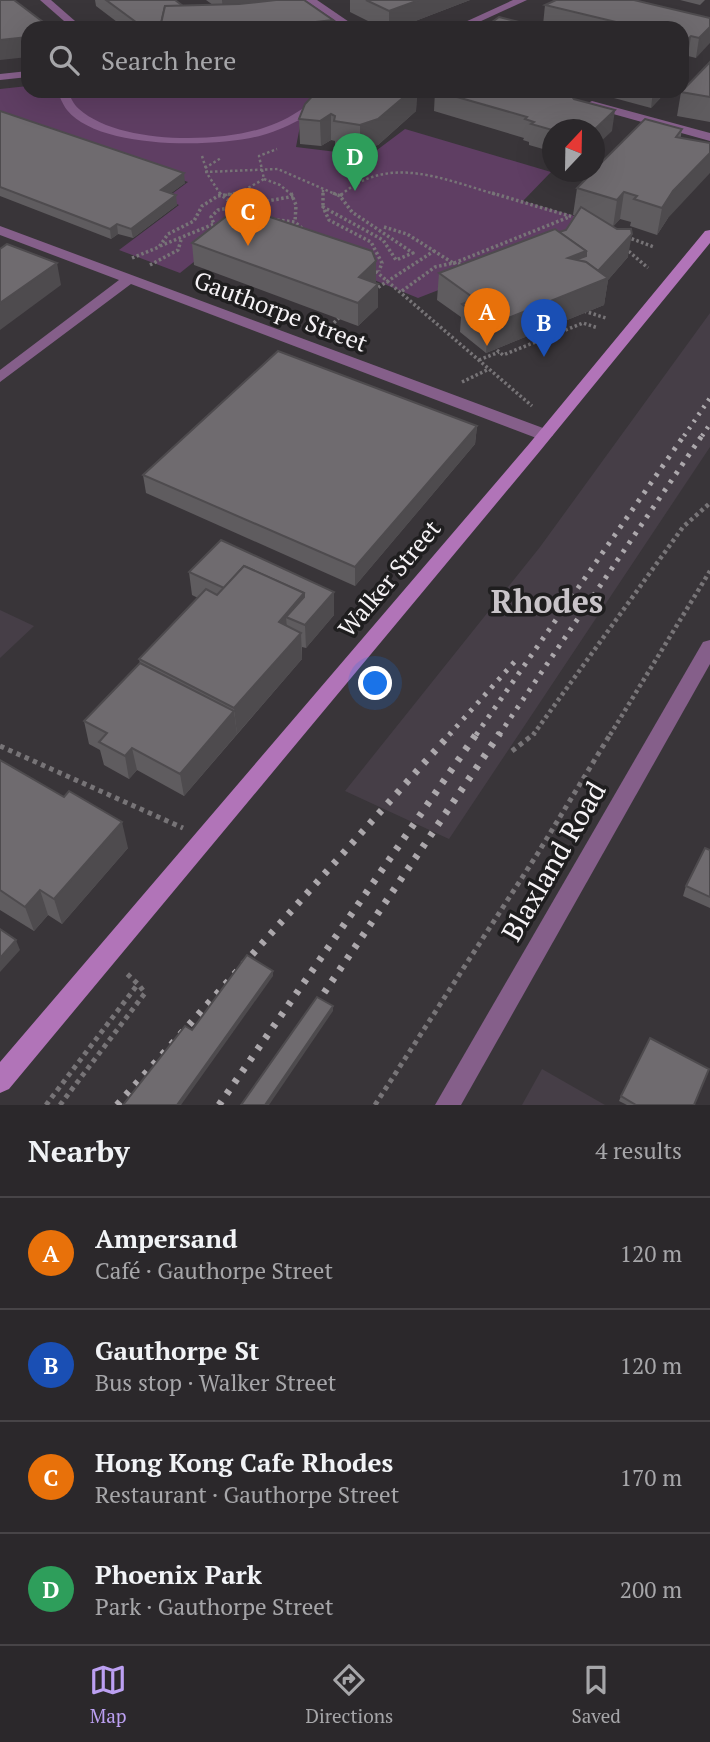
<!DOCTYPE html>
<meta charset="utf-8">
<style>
:root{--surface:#2b282b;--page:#333033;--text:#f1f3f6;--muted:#a6a6a9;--line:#474447;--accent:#bca0f2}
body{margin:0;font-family:"PT Serif",serif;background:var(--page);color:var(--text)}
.compass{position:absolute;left:542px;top:119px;width:63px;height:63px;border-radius:50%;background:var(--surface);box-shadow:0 7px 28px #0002;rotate:22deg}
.you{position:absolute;left:376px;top:684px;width:24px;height:24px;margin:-18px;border:5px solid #fff;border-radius:50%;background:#1a73e8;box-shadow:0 0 0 10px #1a73e833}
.badge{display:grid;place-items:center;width:46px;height:46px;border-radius:50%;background:var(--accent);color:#fff;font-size:23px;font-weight:700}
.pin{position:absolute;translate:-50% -58px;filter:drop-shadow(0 2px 4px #0008)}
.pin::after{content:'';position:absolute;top:37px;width:24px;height:21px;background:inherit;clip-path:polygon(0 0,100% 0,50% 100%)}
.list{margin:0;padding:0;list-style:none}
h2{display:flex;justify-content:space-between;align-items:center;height:91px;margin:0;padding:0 28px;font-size:30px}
h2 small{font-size:23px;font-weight:400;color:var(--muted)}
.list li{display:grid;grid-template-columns:46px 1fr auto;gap:21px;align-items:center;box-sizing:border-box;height:112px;padding:0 28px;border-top:2px solid var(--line)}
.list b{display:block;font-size:26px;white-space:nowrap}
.list p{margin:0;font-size:23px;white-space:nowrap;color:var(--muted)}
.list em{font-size:23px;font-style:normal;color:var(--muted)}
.icon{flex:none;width:38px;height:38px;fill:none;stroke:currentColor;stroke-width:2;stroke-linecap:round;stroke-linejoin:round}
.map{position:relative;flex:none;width:710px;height:1105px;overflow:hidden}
.search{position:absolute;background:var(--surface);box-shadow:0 7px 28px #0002;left:21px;right:21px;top:21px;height:77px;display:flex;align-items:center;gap:18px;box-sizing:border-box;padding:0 24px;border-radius:21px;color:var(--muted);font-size:26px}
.sheet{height:539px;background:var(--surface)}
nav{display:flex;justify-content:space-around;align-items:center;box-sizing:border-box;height:98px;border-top:2px solid var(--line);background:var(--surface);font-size:19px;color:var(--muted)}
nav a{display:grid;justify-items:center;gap:4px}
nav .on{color:var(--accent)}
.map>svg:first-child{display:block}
.built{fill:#463e47}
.green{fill:#5f3e63}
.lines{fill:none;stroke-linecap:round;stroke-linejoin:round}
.path-far3{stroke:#777477;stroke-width:2.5;stroke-dasharray:2.5 2.5;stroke-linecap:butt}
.path-far2{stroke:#777477;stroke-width:3.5;stroke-dasharray:2.5 2.5;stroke-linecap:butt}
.path-far1{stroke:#777477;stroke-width:4.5;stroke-dasharray:3.5 3.5;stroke-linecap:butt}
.path{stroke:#777477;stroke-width:5;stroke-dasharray:4.5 4.5;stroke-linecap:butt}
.lane{fill:#855f8a;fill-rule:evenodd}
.street{fill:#855f8a;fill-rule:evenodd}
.secondary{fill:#b174b8;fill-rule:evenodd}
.rail-far2{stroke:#aca8ac;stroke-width:4.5;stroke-dasharray:2.5 6;stroke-linecap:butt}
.rail-far1{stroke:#aca8ac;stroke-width:5;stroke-dasharray:3.5 7;stroke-linecap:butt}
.rail{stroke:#aca8ac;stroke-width:7;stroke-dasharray:4.5 9;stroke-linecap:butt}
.wall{fill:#5f5c5f}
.shaded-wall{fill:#4e4b4e}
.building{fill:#6f6b6f;stroke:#4e4b4e;stroke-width:2}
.labels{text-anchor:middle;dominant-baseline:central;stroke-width:7;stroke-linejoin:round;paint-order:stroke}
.street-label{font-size:24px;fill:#f6f3f6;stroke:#1f1e1f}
.near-street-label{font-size:28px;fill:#f6f3f6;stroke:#1f1e1f}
.district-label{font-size:32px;font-weight:bold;fill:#c9c4c9;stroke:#1f1e1f}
</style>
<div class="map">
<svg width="710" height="1105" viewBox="0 0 710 1105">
<rect width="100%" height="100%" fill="#393539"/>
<g class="built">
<polygon points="710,313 710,447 449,839 345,791 540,547"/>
<polygon points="0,610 34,626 0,658"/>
<polygon points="542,1069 605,1105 522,1105"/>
</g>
<polygon class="green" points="28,86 28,91 331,91 300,126 296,147 369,156 405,129 551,172 523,201 578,217 552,246 418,298 240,225 180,273 119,250 179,205 165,199 188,182 0,118 0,89"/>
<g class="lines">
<g class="path-far3">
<polyline points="564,91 571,93 567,97"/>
<polyline points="202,156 208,175 221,195"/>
<polyline points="205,168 221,158"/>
<polyline points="205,172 278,169 337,195"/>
<polyline points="264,179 280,185 292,195"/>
<polyline points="323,190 323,195"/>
<polyline points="225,195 239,193 264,179 259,156 277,149"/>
<path d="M341,195C389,153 445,180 498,195"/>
</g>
<g class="path-far2">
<polyline points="219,193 245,213"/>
<polyline points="291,193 296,205 295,222"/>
<polyline points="323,193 323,207"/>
<polyline points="333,193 340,196 352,212 413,253 396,260 383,240 323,207 329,220 371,242 382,263 379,271"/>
<polyline points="492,193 580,219"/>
<polyline points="340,196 343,193"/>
<polyline points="277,220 295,222 306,232"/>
<polyline points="627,237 654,247"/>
<polyline points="160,246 214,224 211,217 218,210 295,196"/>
<polyline points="625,248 648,268"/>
<polyline points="132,258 159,247 168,234 194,221 202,206 218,196 238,193"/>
<polyline points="453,263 466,265"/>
<polyline points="454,263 569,217"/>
<polyline points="150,265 178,250 181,240"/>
<polyline points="372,268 532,406"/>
<polyline points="374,290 434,251 407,234 384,227"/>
<polyline points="402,291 435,267 453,263 434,251"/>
<polyline points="584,311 606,318"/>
<polyline points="323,333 342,315"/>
<polyline points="493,347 503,355 583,323 598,328"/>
<polyline points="479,360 499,352"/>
<polyline points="462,382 489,369"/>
</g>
<g class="path-far1">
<polyline points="533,735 683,527 710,503"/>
<polyline points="610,735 710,571"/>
</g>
<g class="path">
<polyline points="0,746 183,828"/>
<polyline points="512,751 535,733"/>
<polyline points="46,1105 138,984 125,972"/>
<polyline points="60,1105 145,993 138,984"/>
<polyline points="375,1105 538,853 611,733"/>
</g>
<path class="lane" d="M57,91H67C71,97 73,104 79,109C118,144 218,144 266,127C281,122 296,114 309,104C313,101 320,93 325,91C329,90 333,91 336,91C318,112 290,127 263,135C218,148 99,150 67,110C63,105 60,97 57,91Z"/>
<g class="street">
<polygon points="40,0 51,0 83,28 72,28"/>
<polygon points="305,0 317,0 358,28 346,28"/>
<polygon points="513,0 527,0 466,28 452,28"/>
<polygon points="28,71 28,77 0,80 0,74"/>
<polygon points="592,101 710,133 710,141 588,107 588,103"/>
<polygon points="0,226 551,431 553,435 545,440 539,439 131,284 0,382 0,370 119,280 0,235"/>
<polygon points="710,640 710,664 461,1105 435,1105 703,642"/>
</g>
<polygon class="secondary" points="710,230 710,243 540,451 9,1089 0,1093 0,1062 529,444 705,231"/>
<g class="rail-far2">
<polyline points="684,436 710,398"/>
<polyline points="702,436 710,424"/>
</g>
<g class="rail-far1">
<polyline points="449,735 517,659"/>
<polyline points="476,735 685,434"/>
<polyline points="499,735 703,434"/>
</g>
<g class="rail">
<polyline points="309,1015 500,733"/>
<polyline points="117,1105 451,733"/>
<polyline points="219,1105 477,733"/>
</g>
</g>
<g class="wall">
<polygon points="95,0 175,0 183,6 213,5 206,0 267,0 261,2 333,28 125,28 96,6"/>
<polygon points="350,0 470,0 397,28 382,28 350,12"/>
<polygon points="680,0 705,0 700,5"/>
<polygon points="545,5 710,18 696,58 688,56 684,59 682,59 682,28 555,28 543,25"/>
<polygon points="710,62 710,122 677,116 681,92"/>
<polygon points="317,91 417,91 416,111 378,145 360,150 335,147 335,141 331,140 321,146 300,144 299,119"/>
<polygon points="435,91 553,91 612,131 594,130 552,130 552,149 550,151 529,145 529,142 523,140 524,138 434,111"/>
<polygon points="588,91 667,91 651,108"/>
<polygon points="0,111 185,183 171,193 177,205 133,238 118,234 111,239 0,196"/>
<polygon points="682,129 668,218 657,235 630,226 631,222 620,219 613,226 628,257 608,280 604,305 486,353 460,332 461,317 437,300 439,273 566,230 575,215 573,215 577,188"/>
<polygon points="192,243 378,284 378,307 358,326 194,265"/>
<polygon points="477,426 475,444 355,586 146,493 143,475"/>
<polygon points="189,572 334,592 334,615 306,648 302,647 302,659 184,796 137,770 129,779 104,765 100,750 89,744 84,721 140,663 139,659 198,598 192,595"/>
<polygon points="0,760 128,848 62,924 48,915 34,931 0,910"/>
<polygon points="710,850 710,908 683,896 686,886"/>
<polygon points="621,1096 694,1105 627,1105 619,1101"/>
</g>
<g class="shaded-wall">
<polygon points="222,0 267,0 223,12"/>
<polygon points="419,0 470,0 397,28 389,28 389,11"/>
<polygon points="333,20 333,28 272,28"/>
<polygon points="710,27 710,43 696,58 699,38"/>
<polygon points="691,36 688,56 684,59 688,39"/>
<polygon points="28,37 28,57 0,60 0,40"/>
<polygon points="411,91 417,91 416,111 378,145 360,150 360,125"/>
<polygon points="653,91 667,91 651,108"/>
<polygon points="615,110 612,131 594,148 594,130"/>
<polygon points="331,114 331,140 321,146 320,121"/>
<polygon points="552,130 552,149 550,151"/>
<polygon points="710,153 710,173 668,218 657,235 662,208 673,191"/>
<polygon points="184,173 185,183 162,200 161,190"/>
<polygon points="624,192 620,219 613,227 617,200"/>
<polygon points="176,195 177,205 133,238 131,229"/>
<polygon points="117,224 118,234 111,239 110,229"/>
<polygon points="632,234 628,257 608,280 604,305 486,353 488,326 596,274"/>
<polygon points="586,251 584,267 568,258"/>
<polygon points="376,261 376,284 359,277"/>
<polygon points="57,263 61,285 0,330 0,303"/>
<polygon points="378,284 378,307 358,326 358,303"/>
<polygon points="477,426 475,444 355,586 355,567"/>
<polygon points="334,592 334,615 306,648 305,625"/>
<polygon points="304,593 305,620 286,617 288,640 279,622"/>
<polygon points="301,633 302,659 237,734 234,708"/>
<polygon points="234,711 237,734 184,796 180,774"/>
<polygon points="132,748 137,770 129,779 125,756"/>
<polygon points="122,822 128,848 62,924 54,899"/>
<polygon points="40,890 48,915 34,931 25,907"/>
<polygon points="16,940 20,950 0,972 0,958"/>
<polygon points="273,971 273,976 181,1105 177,1105"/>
<polygon points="333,1006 333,1011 269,1105 265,1105"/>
</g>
<g class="building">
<polygon points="0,0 14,0 51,28 28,28 28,37 0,40"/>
<polygon points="106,0 175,0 183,6 165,6 160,28 144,28"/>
<polygon points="276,0 304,0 333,20 272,27 160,28 165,6 239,4"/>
<polygon points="366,0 419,0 389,11"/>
<polygon points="556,0 634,0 710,18 710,27 699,38 691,36 688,39 682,38 682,28 641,28 545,5"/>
<polygon points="499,17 543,28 475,28 492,22"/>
<polygon points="710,62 710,97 681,92"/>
<polygon points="317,91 411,91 378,119 360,125 334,121 335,116 331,114 320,121 299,119 305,104"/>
<polygon points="436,91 553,91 562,95 570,94 574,99 615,110 594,130 577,130 559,124 552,130 531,124 534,122 525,119 527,117"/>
<polygon points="0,111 184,173 161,190 176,195 131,229 117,224 110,229 0,187"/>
<polygon points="645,119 682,129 676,137 710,143 710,153 673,191 662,208 634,199 637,196 624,192 617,200 577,188 593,172 594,172 594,170"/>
<polygon points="581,207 617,229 631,229 632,234 598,271 586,262 575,260 586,256 586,251 559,232 566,230"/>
<polygon points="249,210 372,251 376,261 359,277 378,284 358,303 192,243 228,215"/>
<polygon points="555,229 586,251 568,258 586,262 608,278 488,326 462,304 475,299 439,273"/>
<polygon points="7,244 57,263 0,303 0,249"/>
<polygon points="278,351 477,426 355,567 143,475"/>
<polygon points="221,540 334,592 305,625 286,617 304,597 304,593 244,566 224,588 189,572"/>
<polygon points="244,566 304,593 279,622 301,633 234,708 139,659 206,589 217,595"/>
<polygon points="140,663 234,711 180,774 132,748 125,756 99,742 107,733 84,721"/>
<polygon points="0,760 64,797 69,791 122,822 54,899 40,890 25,907 0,890"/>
<polygon points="705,848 710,850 710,897 686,886"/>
<polygon points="0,929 16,940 0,958"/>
<polygon points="247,955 273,971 177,1105 123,1105 185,1026 192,1030"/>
<polygon points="317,997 333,1006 265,1105 241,1105"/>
<polygon points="650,1038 709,1069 694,1105 636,1105 621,1096"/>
</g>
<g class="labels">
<g class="street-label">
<text transform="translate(281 311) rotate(21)">Gauthorpe Street</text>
<text transform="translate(389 578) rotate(-50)">Walker Street</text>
</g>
<g class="near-street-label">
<text transform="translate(553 861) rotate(-60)">Blaxland Road</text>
</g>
<g class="district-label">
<text x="547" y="601">Rhodes</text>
</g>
</g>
</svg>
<svg class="compass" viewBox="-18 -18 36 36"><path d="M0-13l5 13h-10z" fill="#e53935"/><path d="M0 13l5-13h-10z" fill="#a6a6a9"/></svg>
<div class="you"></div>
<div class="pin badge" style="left:487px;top:346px;background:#e8710a">A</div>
<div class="pin badge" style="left:544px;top:357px;background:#1a4fb4">B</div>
<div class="pin badge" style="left:248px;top:246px;background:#e8710a">C</div>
<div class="pin badge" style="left:355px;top:191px;background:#2e9e5b">D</div>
<div class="search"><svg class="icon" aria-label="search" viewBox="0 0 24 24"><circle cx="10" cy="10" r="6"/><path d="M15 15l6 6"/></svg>Search here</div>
</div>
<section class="sheet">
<h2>Nearby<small>4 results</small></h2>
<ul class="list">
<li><span class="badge" style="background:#e8710a">A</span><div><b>Ampersand</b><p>Café · Gauthorpe Street</p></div><em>120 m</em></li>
<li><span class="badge" style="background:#1a4fb4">B</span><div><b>Gauthorpe St</b><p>Bus stop · Walker Street</p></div><em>120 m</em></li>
<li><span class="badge" style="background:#e8710a">C</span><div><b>Hong Kong Cafe Rhodes</b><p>Restaurant · Gauthorpe Street</p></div><em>170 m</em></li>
<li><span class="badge" style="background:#2e9e5b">D</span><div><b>Phoenix Park</b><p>Park · Gauthorpe Street</p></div><em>200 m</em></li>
</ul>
</section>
<nav>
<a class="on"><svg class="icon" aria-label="map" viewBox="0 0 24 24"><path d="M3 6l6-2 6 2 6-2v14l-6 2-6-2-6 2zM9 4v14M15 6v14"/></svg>Map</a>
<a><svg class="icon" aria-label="directions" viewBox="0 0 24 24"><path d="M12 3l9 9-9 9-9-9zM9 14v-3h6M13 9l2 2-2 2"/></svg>Directions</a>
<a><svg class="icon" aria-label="saved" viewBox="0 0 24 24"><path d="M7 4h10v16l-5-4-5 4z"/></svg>Saved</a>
</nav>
